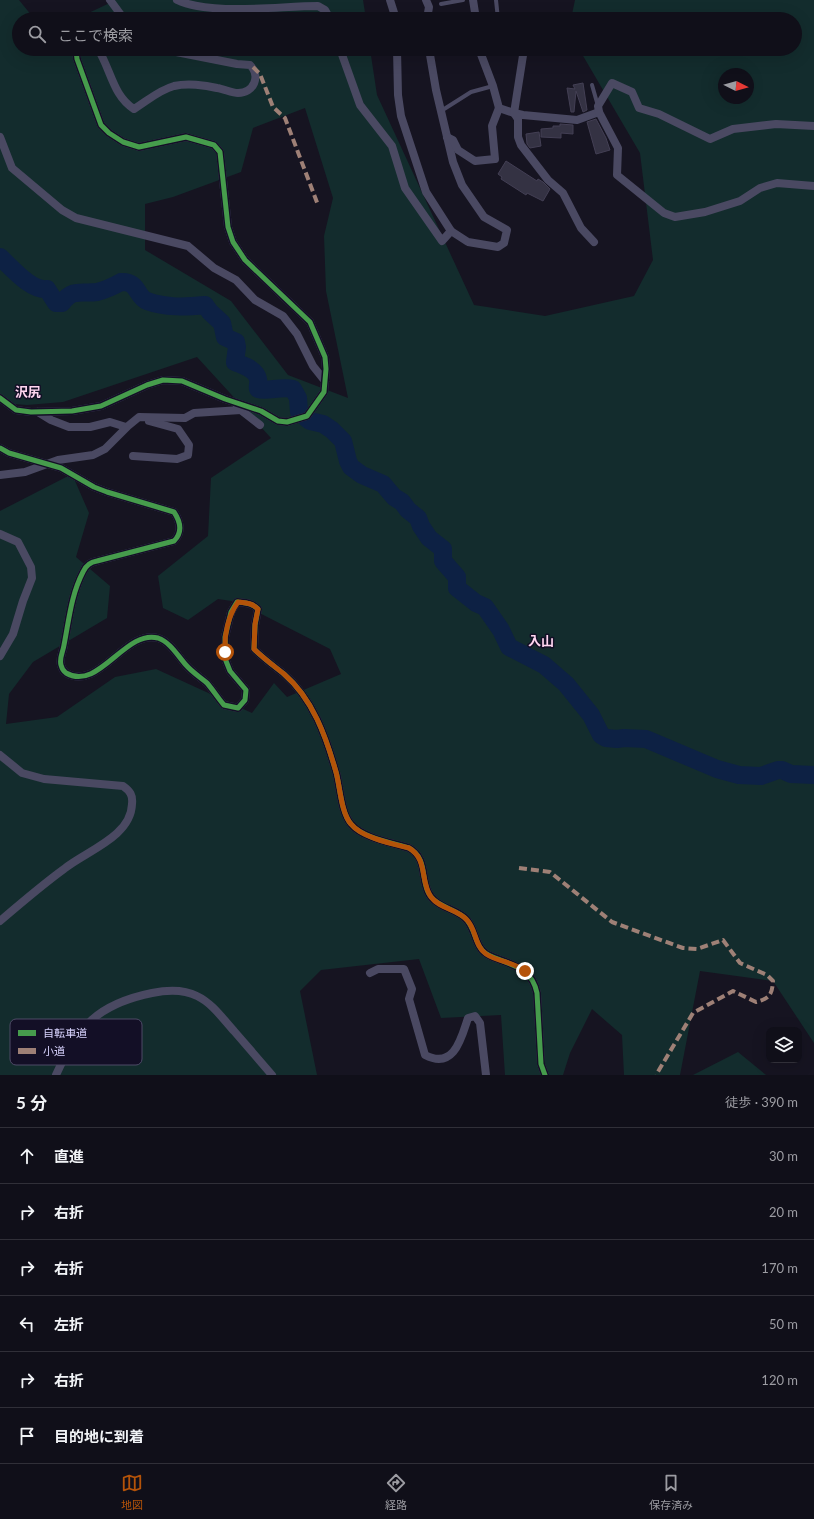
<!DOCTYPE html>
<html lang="ja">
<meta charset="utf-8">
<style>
:root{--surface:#100f19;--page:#191822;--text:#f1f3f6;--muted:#9c9ca2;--line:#302f38;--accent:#b45309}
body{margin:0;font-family:Lato,"Noto Sans JP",sans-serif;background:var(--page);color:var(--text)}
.controls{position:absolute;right:12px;bottom:12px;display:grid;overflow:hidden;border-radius:8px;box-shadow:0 4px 16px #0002}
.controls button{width:36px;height:36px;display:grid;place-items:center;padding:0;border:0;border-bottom:1px solid var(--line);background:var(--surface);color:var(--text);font:20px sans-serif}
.compass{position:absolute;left:718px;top:68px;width:36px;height:36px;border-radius:50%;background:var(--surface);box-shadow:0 4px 16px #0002;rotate:95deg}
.stop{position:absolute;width:12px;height:12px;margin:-9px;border:3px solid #b45309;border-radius:50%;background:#fff}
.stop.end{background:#b45309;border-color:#fff;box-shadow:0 1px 4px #0008}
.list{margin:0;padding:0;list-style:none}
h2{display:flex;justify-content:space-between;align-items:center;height:52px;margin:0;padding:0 16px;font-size:17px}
h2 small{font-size:13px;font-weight:400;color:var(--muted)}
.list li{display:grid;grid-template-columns:26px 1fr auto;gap:12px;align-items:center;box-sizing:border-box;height:56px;padding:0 16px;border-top:1px solid var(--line)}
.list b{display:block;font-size:15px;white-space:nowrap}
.list em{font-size:13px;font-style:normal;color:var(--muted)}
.icon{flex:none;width:22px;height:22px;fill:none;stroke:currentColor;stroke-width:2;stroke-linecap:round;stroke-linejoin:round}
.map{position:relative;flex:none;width:814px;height:1075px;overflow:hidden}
.search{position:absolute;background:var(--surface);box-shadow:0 4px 16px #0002;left:12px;right:12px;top:12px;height:44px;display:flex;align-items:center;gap:10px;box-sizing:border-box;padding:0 14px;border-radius:22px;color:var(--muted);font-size:15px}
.sheet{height:388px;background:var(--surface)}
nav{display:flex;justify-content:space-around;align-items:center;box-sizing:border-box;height:56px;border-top:1px solid var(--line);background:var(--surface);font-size:11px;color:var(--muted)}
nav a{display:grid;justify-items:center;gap:2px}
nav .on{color:var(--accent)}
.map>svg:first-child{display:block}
.green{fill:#132c2d;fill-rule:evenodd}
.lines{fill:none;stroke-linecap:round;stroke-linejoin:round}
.river{stroke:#0d2144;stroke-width:18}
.building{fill:#343243;stroke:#433f54}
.service{stroke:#4a4962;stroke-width:4}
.minor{stroke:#4a4962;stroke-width:8}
.quiet{stroke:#9e8076;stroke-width:4;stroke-dasharray:8 4;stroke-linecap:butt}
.cycleway-casing{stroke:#130f26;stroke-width:8}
.cycleway{stroke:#469c4c;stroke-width:5}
.route{stroke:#b45309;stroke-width:5}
.labels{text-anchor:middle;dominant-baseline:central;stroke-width:3;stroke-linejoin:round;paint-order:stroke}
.neighbourhood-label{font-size:13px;font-weight:bold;fill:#ffd6f0;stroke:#130f26}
.key{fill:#130f26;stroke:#4e4a67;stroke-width:1}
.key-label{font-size:11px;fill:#d9d4ff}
</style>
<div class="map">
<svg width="814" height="1075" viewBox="0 0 814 1075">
<rect width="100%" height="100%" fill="#161421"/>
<g class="green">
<path d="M0,0H19L32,16L56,19H19V49H370L377,95L474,305L545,316L634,296L653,260L640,153L579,49H795V19H571L575,0H814V1043L773,981L700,971L680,1075H624L622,1035L592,1009L570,1053L563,1075H505L501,1015L441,1018L419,959L321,970L300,991L317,1075H0V511L72,474L89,513L76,557L110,586L107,618L33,662L9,694L6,724L57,717L115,677L156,669L252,713L274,683L287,697L341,674L330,649L238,602L218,599L188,620L163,608L158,576L208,536L211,478L271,438L197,357L63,402L27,405L0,403ZM724,74H748V98H724ZM305,108L333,198L324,236L326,291L348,398L288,375L231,301L145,250V204L173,197L241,172L253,128Z"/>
<polygon points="116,0 363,0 366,19 76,19"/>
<polygon points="738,1052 766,1075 693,1075"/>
</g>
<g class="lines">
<path class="river" d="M0,257C12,268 31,291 47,289L56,303H62C73,288 81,294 97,292C105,290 114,286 121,282C139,281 136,297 147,301C166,308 186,307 205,305L210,312L222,323L225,337L236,342L237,347L235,362C244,366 256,369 258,379C259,383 257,386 258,389C267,392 281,386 293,389L298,398L299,412L310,421L323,424L332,430L343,441L348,461L351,467L362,475L383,484L394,497L402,502L408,510L418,518L421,526L429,538L443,549V561L457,577V588L476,603L485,607L501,630L509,647L544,665L566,684L591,715L601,735L606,738L617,739L624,738L646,739L717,769L739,775L761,776L778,770H782L791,774L814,775"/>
</g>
<g class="building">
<polygon points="583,83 587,110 583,112 576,91 574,112 571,112 567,88 575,89 573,85"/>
<polygon points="596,119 606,138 610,150 596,154 587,122"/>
<polygon points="560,124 573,125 573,134 561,133 561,138 541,137 541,129 553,128 553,126 560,126"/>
<polygon points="539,132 541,146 530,148 527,144 526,134"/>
<polygon points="506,161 537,181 538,179 543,182 550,189 543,201 527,193 526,195 501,179 502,177 498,174"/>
</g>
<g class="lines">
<g class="service">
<polyline points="496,0 498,19"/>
<polyline points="441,4 463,0"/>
<polyline points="592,85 598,106"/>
<polyline points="441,111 471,92 493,86"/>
</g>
<g class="minor">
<polyline points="110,0 124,19"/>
<path d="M177,0C211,16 279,6 318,6L325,10L330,19"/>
<polyline points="390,0 396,19"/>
<polyline points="426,0 429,7 427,19"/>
<polyline points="473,0 476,19"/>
<path d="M98,49C111,70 113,96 134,109C147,101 159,90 174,86C187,83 205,85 217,88C224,89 232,93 238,93C254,93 261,76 250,65L237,64L161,49"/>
<polyline points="340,49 360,105 392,146 405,188 442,241 451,231"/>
<polyline points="397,49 398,95 401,116 426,192 451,231 468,242 498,247 504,243 507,230 484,217 462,185 453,162 436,90 429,49"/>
<polyline points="479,49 493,86 499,108 514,113 523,115 577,120 599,112 618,148 617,175 664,213 675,217 705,212 740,201 760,188 777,183 814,186"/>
<polyline points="541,49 524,49 514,113 518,119 518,137 521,145 548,180 563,193 581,228 594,242"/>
<polyline points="599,112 598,106 612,83 632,92 639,108 659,114 710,139 733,129 776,124 814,126"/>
<polyline points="0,137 12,168 62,210 76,218 188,246 214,268 236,280 255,300 283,316 297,334 313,366 325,381"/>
<polyline points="447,137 453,140 458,150 475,161 495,159 492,126 499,108"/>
<polyline points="0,398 16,410 31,412 72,411 101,406 147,385 163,380 182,381 225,399 261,411 278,421 287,422 307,416 324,392 326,369 325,357 310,322 245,260 233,242 228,227 220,152 214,145 186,137 139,147 123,142 109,133 101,125 77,59 76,51 78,49"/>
<polyline points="237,407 260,425"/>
<polyline points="38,412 51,420 69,427 90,427 110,422 126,427"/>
<path d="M0,448L9,453L61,468L94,487L107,492L174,512C180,521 183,532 174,541L97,561C90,562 86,565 83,572C71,595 69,620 64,645C63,652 59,658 61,665C62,669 63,671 66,673C99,692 125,629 158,638C170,642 178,656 186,665C192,672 200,677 207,683C213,690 218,698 224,705L238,708L245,700L246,690L230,671L226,661L225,637L231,612L237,602C246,603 252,603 258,609L255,625L254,649C263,658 274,666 284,674C313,699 326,737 336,772C340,786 341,813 351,824C362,838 393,843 409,848C427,858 421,877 428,892C435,907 454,908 465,918C475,927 474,941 482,950C486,955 492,957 498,959C518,967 532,970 537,993L541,1064L545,1075"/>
<polyline points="133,456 177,459 188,455 189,445 178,429 149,421"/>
<polyline points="0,475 25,472 58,460 93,455 105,449 128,426 139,417 185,418 194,413 241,410"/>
<polyline points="0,534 18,542 31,567 32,578 23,601 13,634 0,656"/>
<path d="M0,755L22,773L44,779L123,786C130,791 133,795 132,804C131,837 86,851 64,869C42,885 21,903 0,921"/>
<path d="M370,973L378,969H404L412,989L409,999L425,1055C454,1070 461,1039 468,1018L475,1016L480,1023L486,1075"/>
<path d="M56,1075C78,1026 98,1004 152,993C167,990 183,989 197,996C212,1003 223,1019 234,1031C247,1046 259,1060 272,1075"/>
</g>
<g class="quiet">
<polyline points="253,67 260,74 273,107 285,118 318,205"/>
<path d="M519,868L550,872L612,922L683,948L697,949L723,940L740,963L767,975L773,981C772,995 770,998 756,1002L733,991L693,1013L656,1075"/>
</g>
<g class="cycleway-casing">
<g id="cycleway">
<polyline points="0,398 16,410 31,412 72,411 101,406 147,385 163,380 182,381 225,399 261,411 278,421 287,422 307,416 324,392 326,369 325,357 310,322 245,260 233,242 228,227 220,152 214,145 186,137 139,147 123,142 109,133 101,125 77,59 76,51 78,49"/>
<path d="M0,448L9,453L61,468L94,487L107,492L174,512C180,521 183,532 174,541L97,561C90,562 86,565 83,572C71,595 69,620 64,645C63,652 59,658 61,665C62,669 63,671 66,673C99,692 125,629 158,638C170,642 178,656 186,665C192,672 200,677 207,683C213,690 218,698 224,705L238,708L245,700L246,690L230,671L226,661L225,637L231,612L237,602C246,603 252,603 258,609L255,625L254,649C263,658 274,666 284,674C313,699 326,737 336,772C340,786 341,813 351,824C362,838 393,843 409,848C427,858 421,877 428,892C435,907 454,908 465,918C475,927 474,941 482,950C486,955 492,957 498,959C518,967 532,970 537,993L541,1064L545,1075"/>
</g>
</g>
<use href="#cycleway" class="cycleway"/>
</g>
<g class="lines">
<path class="route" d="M225,652C224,635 228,616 238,602C246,603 252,603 258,609L255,624L254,649C263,658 274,666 284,674C313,699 326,737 336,772C340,786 341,813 351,824C362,838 393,844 409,848C428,859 420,882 431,897C440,909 457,909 467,920C476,929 475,947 486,954C498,962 514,962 525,971"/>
</g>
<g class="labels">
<g class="neighbourhood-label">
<text x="28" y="392">沢尻</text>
<text x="541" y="641">入山</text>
</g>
</g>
<rect x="10" y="1019" width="132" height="46" rx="6" class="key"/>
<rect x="18" y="1030" width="18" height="6" fill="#469c4c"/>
<rect x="18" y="1048" width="18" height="6" fill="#9e8076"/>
<g class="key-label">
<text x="43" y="1037">自転車道</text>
<text x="43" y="1055">小道</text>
</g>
</svg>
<div class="controls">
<button><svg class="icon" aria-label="layers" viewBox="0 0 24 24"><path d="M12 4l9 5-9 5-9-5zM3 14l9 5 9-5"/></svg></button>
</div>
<svg class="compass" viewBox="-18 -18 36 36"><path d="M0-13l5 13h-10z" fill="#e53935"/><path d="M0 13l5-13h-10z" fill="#9c9ca2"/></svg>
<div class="stop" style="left:225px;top:652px"></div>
<div class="stop end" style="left:525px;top:971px"></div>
<div class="search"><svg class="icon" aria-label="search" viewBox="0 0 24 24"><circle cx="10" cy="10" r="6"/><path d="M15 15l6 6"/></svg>ここで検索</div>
</div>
<section class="sheet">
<h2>5 分<small>徒歩 · 390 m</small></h2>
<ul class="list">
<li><svg class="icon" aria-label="ahead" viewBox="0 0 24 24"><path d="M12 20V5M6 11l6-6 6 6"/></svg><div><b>直進</b></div><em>30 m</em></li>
<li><svg class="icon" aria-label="right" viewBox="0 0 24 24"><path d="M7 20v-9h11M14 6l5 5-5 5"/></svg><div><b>右折</b></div><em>20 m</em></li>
<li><svg class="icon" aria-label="right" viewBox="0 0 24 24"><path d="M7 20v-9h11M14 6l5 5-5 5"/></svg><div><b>右折</b></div><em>170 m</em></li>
<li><svg class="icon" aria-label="left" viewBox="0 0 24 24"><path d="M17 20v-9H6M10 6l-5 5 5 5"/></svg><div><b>左折</b></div><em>50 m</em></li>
<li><svg class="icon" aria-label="right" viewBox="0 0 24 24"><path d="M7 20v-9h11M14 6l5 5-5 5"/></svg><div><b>右折</b></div><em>120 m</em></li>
<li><svg class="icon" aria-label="arrive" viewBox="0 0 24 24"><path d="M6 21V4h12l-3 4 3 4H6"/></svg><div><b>目的地に到着</b></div></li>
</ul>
</section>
<nav>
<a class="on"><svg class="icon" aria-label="map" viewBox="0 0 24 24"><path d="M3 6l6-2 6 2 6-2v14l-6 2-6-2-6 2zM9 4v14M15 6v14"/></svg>地図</a>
<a><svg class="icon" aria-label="directions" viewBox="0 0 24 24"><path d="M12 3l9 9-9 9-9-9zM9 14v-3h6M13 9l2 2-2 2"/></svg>経路</a>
<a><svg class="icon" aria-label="saved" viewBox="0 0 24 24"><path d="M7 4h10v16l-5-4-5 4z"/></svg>保存済み</a>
</nav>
